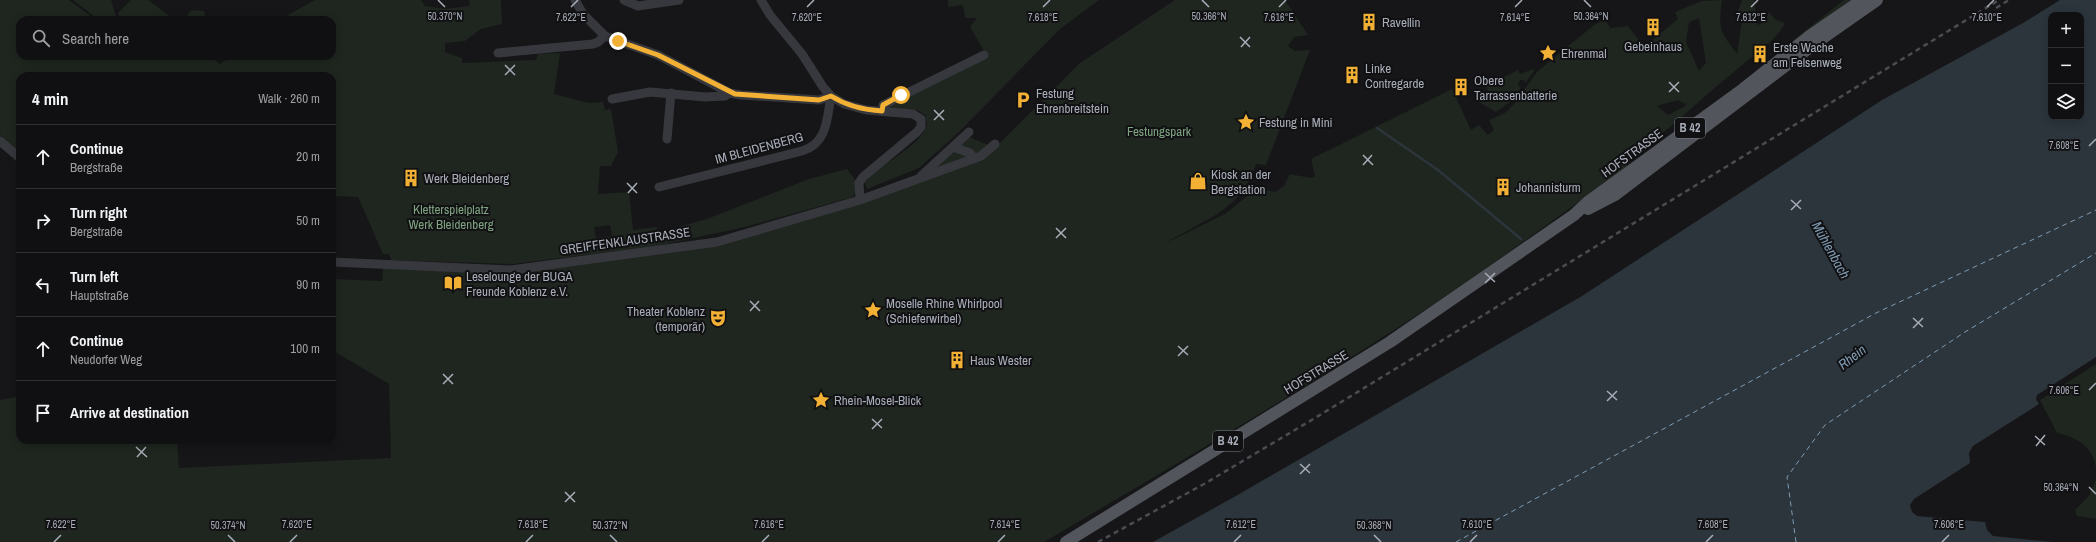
<!DOCTYPE html>
<meta charset="utf-8">
<style>
:root{--surface:#101012;--page:#1e1e20;--text:#f1f3f6;--muted:#9c9d9f;--line:#303032}
body{margin:0;font-family:"Archivo Narrow",sans-serif;background:var(--page);color:var(--text)}
.controls{position:absolute;right:12px;top:12px;display:grid;overflow:hidden;border-radius:8px;box-shadow:0 2px 10px #0003}
.controls button{width:36px;height:36px;display:grid;place-items:center;padding:0;border:0;border-bottom:1px solid var(--line);background:var(--surface);color:var(--text);font:20px sans-serif}
.stop{position:absolute;width:12px;height:12px;margin:-9px;border:3px solid #f2b134;border-radius:50%;background:#fff}
.stop.end{background:#f2b134;border-color:#fff;box-shadow:0 1px 4px #0008}
.list{margin:0;padding:0;list-style:none}
h2{display:flex;justify-content:space-between;align-items:center;height:52px;margin:0;padding:0 16px;font-size:17px}
h2 small{font-size:13px;font-weight:400;color:var(--muted)}
.list li{display:grid;grid-template-columns:26px 1fr auto;gap:12px;align-items:center;box-sizing:border-box;height:64px;padding:0 16px;border-top:1px solid var(--line)}
.list b{display:block;font-size:15px;white-space:nowrap}
.list p{margin:0;font-size:13px;white-space:nowrap;color:var(--muted)}
.list em{font-size:13px;font-style:normal;color:var(--muted)}
.icon{flex:none;width:22px;height:22px;fill:none;stroke:currentColor;stroke-width:2;stroke-linecap:round;stroke-linejoin:round}
.map{position:relative;flex:none;width:2096px;height:542px;overflow:hidden}
.search{position:absolute;background:var(--surface);box-shadow:0 2px 10px #0003;left:16px;top:16px;width:320px;height:44px;display:flex;align-items:center;gap:10px;box-sizing:border-box;padding:0 14px;border-radius:12px;color:var(--muted);font-size:15px}
.panel{position:absolute;background:var(--surface);box-shadow:0 2px 10px #0003;left:16px;top:72px;width:320px;height:372px;border-radius:12px}
.map>svg:first-child{display:block}
.green{fill:#1e261f;fill-rule:evenodd}
.water{fill:#2c353c;fill-rule:evenodd}
.lines{fill:none;stroke-linecap:round;stroke-linejoin:round}
.stream{stroke:#2c353c;stroke-width:2.5}
.ferry{stroke:#7f9bb3;stroke-width:1;stroke-dasharray:5 4;stroke-linecap:butt}
.minor{stroke:#37383d;stroke-width:9}
.major{stroke:#53555c;stroke-width:12}
.rail{stroke:#4a4c52;stroke-width:2.5;stroke-dasharray:5 4;stroke-linecap:butt}
.route{stroke:#f2b134;stroke-width:5}
.ticks{fill:none;stroke:#a8adb8;stroke-width:1.5}
.labels{text-anchor:middle;dominant-baseline:central;stroke-width:4;stroke-linejoin:round;paint-order:stroke}
.shield{fill:#111113;stroke:#7b7e86;stroke-width:1}
.shield-label{font-size:12px;font-weight:bold;fill:#a8adb8}
.poi-label{font-size:13px;fill:#a8adb8;stroke:#111113;text-anchor:start}
.park-label{font-size:13px;fill:#7fa381;stroke:#111113}
.street-label{font-size:13px;fill:#a8adb8;stroke:#111113}
.water-label{font-size:14px;font-style:italic;fill:#7f9bb3;stroke:#111113}
.ticks-label{font-size:10px;text-anchor:middle;fill:#a8adb8;stroke:#111113;stroke-width:4;stroke-linejoin:round;paint-order:stroke}
</style>
<div class="map">
<svg width="2096" height="542" viewBox="0 0 2096 542">
<rect width="100%" height="100%" fill="#161618"/>
<g class="green">
<path d="M0,0H69L96,20H20V56H209L220,64L232,56H332V20H279L315,0H421L425,6L445,9L470,6L469,0H501L502,24L481,29L465,41L445,43V52L462,58V63L536,60L538,54L560,53L554,94L589,103L603,102L605,110L611,109L618,152L611,166H600L598,194L629,192L633,230L657,227L656,233L707,219L809,179L847,169L856,181L855,193L853,197L745,227L656,246L513,264L391,260L389,254H383L358,197L332,196V76H20V153L0,135ZM610,225L612,236L596,238L594,227Z"/>
<polygon points="73,0 111,0 117,20 99,20"/>
<polygon points="131,0 148,0 175,20 120,20 118,13"/>
<path d="M948,0H1099L1060,29L958,133L919,168L867,189L865,183C879,163 922,147 927,124L925,115L917,110L886,108C920,90 954,74 987,56L970,27L977,18H965L963,5L948,7Z"/>
<path d="M1175,0H1285L1308,35L1294,37L1288,46L1295,51L1310,50L1266,165L1256,164C1242,203 1223,211 1189,230C1182,234 1173,238 1168,242L1225,214L1257,188L1275,192L1284,186L1290,174L1311,178L1315,176L1311,159L1452,89L1471,130L1479,125L1488,135L1494,130L1489,120L1505,113L1514,104L1537,72L1594,25L1605,19L1610,28L1628,26L1644,47L1678,19L1675,12L1702,1L1722,0C1718,29 1720,31 1737,54L1743,15L1738,11L1742,0H1754L1757,25L1765,22L1769,12L1776,20L1785,23C1776,41 1756,53 1741,66C1716,86 1693,107 1669,128C1655,139 1639,146 1626,158L1628,166L1623,171C1558,216 1494,264 1428,308C1303,390 1173,466 1044,542H0V400L20,396V440H177L179,468L391,458L389,384L332,350V279L382,281L383,268L470,271L717,243L920,182L969,137L995,148L1080,63ZM1699,18L1706,63L1699,71L1686,42L1689,22ZM1678,100L1687,105L1668,115L1657,106Z"/>
<polygon points="1844,0 1853,0 1789,45 1789,44"/>
<polygon points="191,10 204,11 206,20 184,20"/>
<polygon points="1533,69 1534,71 1526,82 1523,80 1520,80 1518,85 1521,88 1511,101 1496,112 1479,102 1476,96 1488,91 1486,86 1518,70 1520,74"/>
<path d="M2096,364V468C2093,446 2076,437 2057,433L2040,400Z"/>
<polygon points="2096,479 2096,519 2077,516 2075,510 2089,496"/>
</g>
<path class="water" d="M2060,0H2096V357L2037,395L2036,399L2039,404L1973,446L1969,453L1970,463L1914,499L1910,505L1912,512L1917,516L1985,522L1987,530L1993,536L2052,542H1153L1234,497L1582,296L1882,100L2023,23ZM2051,15H2081V117H2051Z"/>
<g class="lines">
<polyline class="stream" points="1377,128 1438,170 1521,239"/>
<g class="ferry">
<polyline points="1456,542 1876,313 2096,210"/>
<polyline points="1796,542 1787,477 1825,425 1965,332 2096,253"/>
</g>
<g class="minor">
<path d="M575,0L583,14L605,36L658,55L730,93L741,95L819,100L831,96C827,119 827,144 802,151L659,187"/>
<polyline points="624,0 638,6 679,0"/>
<polyline points="761,0 770,15 802,54 823,87 831,96 844,104 866,110 913,114 921,119 921,127 917,132 863,177 859,183 860,200"/>
<polyline points="498,53 593,44 598,42 605,36"/>
<polyline points="612,99 650,92 705,97 725,96 730,93"/>
<polyline points="882,111 883,105 984,55"/>
<polyline points="667,139 671,93"/>
<polyline points="0,141 20,158"/>
<polyline points="953,147 970,153 974,159"/>
<polyline points="921,176 969,132"/>
<polyline points="332,262 511,270 717,242 860,200 981,156 995,144"/>
</g>
<g class="major">
<polyline points="1588,209 1615,195 1817,42 1877,0"/>
<polyline points="1066,542 1390,342 1574,215 1589,201 1743,89 1811,35 1862,0"/>
</g>
<g class="rail">
<polyline points="1996,8 2009,0"/>
<polyline points="1098,542 1204,484 1315,418 1999,0"/>
</g>
</g>
<g class="lines">
<path class="route" d="M618,41L658,55L735,94L819,100L831,96C847,106 864,110 882,111L883,105L901,95"/>
</g>
<path class="ticks" d="M438,0L445,7M1202,0L1209,7M1584,0L1591,7M571,7L578,0M807,7L814,0M1043,7L1050,0M1279,7L1286,0M1515,7L1522,0M1751,7L1758,0M1987,7L1994,0M1240,37L1250,47M1241,47L1250,37M505,65L515,75M505,75L515,65M1669,82L1679,92M1669,92L1679,82M934,110L944,120M934,120L944,110M2089,146L2096,139M1363,155L1373,165M1363,165L1372,155M627,183L637,193M628,193L637,183M1791,200L1801,209M1791,210L1801,200M1056,228L1066,238M1056,238L1066,228M1485,273L1495,282M1485,283L1495,273M750,301L760,311M750,311L759,301M1913,318L1923,327M1913,328L1923,318M1178,346L1188,355M1178,356L1188,346M443,374L453,384M443,384L453,374M2089,390L2096,383M1607,391L1617,400M1607,401L1617,391M872,419L882,428M872,429L882,419M2035,436L2045,445M2036,446L2045,435M136,447L147,457M137,457L146,447M1300,464L1310,473M1300,474L1310,464M2089,487L2096,494M565,492L575,502M565,502L575,492M228,535L235,542M610,535L617,542M1374,535L1381,542M54,542L61,535M290,542L297,535M526,542L533,535M762,542L769,535M998,542L1005,535M1234,542L1241,535M1470,542L1477,535M1706,542L1713,535M1942,542L1949,535"/>
<defs>
<g id="building-bare" transform="scale(1.38)"><path d="M-4-6H4V6H1V3H-1V6H-4ZM-2.5-4.3h1.7v1.8h-1.7ZM.8-4.3h1.7v1.8H.8ZM-2.5-1h1.7V.8h-1.7ZM.8-1h1.7V.8H.8Z" fill="#f2b134" stroke="#111113" stroke-width="2.5" paint-order="stroke"/></g>
<g id="sight-bare" transform="scale(1.38)"><path d="M0-6L1.8-2.2L6-1.7L2.9 1.2L3.7 5.4L0 3.3L-3.7 5.4L-2.9 1.2L-6-1.7L-1.8-2.2Z" fill="#f2b134" stroke="#111113" stroke-width="2.5" paint-order="stroke"/></g>
<g id="parking-bare" transform="scale(1.38)"><path d="M-3.5-5.5H1a3.5 3.5 0 0 1 0 7H-1V5.5H-3.5ZM-1-3.4V-.6H.8a1.4 1.4 0 0 0 0-2.8Z" fill="#f2b134" stroke="#111113" stroke-width="2.5" paint-order="stroke"/></g>
<g id="shop-bare" transform="scale(1.38)"><path d="M-5-2.5h2.3a2.7 3.5 0 0 1 5.4 0H5L5.5 6h-11ZM-1.5-2.5h3a1.5 2.3 0 0 0-3 0Z" fill="#f2b134" stroke="#111113" stroke-width="2.5" paint-order="stroke"/></g>
<g id="library-bare" transform="scale(1.38)"><path d="M-6-4Q-3-5.5-.7-3.5V5Q-3 3-6 4ZM6-4Q3-5.5 .7-3.5V5Q3 3 6 4Z" fill="#f2b134" stroke="#111113" stroke-width="2.5" paint-order="stroke"/></g>
<g id="theatre-bare" transform="scale(1.38)"><path d="M-5-5.5Q0-4 5-5.5V0Q5 5 0 6Q-5 5-5 0ZM-3.3-2.5H-1v1.5H-3.3ZM1-2.5H3.3v1.5H1ZM-2.8 1Q0 5.5 2.8 1Z" fill="#f2b134" stroke="#111113" stroke-width="2.5" paint-order="stroke"/></g>
</defs>
<g fill-rule="evenodd">
<use href="#building-bare" x="1369" y="22"/>
<use href="#building-bare" x="1653" y="27"/>
<use href="#sight-bare" x="1548" y="53"/>
<use href="#building-bare" x="1760" y="54"/>
<use href="#building-bare" x="1352" y="75"/>
<use href="#building-bare" x="1461" y="87"/>
<use href="#parking-bare" x="1023" y="100"/>
<use href="#sight-bare" x="1246" y="122"/>
<use href="#building-bare" x="411" y="178"/>
<use href="#shop-bare" x="1198" y="181"/>
<use href="#building-bare" x="1503" y="187"/>
<use href="#library-bare" x="453" y="283"/>
<use href="#sight-bare" x="873" y="310"/>
<use href="#theatre-bare" x="718" y="318"/>
<use href="#building-bare" x="957" y="360"/>
<use href="#sight-bare" x="821" y="400"/>
</g>
<g class="labels">
<g class="shield">
<rect x="1675" y="118" width="30" height="20" rx="3"/>
<rect x="1213" y="431" width="30" height="20" rx="3"/>
</g>
<g class="shield-label">
<text x="1690" y="128">B 42</text>
<text x="1228" y="441">B 42</text>
</g>
<g class="poi-label">
<text x="1382" y="22">Ravellin</text>
<text x="1653" y="46" text-anchor="middle">Gebeinhaus</text>
<text x="1773" y="47">Erste Wache<tspan x="1773" dy="15">am Felsenweg</tspan></text>
<text x="1561" y="53">Ehrenmal</text>
<text x="1365" y="68">Linke<tspan x="1365" dy="15">Contregarde</tspan></text>
<text x="1474" y="80">Obere<tspan x="1474" dy="15">Tarrassenbatterie</tspan></text>
<text x="1036" y="93">Festung<tspan x="1036" dy="15">Ehrenbreitstein</tspan></text>
<text x="1259" y="122">Festung in Mini</text>
<text x="1211" y="174">Kiosk an der<tspan x="1211" dy="15">Bergstation</tspan></text>
<text x="424" y="178">Werk Bleidenberg</text>
<text x="1516" y="187">Johannisturm</text>
<text x="466" y="276">Leselounge der BUGA<tspan x="466" dy="15">Freunde Koblenz e.V.</tspan></text>
<text x="886" y="303">Moselle Rhine Whirlpool<tspan x="886" dy="15">(Schieferwirbel)</tspan></text>
<text x="705" y="311" text-anchor="end">Theater Koblenz<tspan x="705" dy="15">(temporär)</tspan></text>
<text x="970" y="360">Haus Wester</text>
<text x="834" y="400">Rhein-Mosel-Blick</text>
</g>
<g class="park-label">
<text x="1159" y="131">Festungspark</text>
<text x="451" y="209">Kletterspielplatz<tspan x="451" dy="15">Werk Bleidenberg</tspan></text>
</g>
<g class="street-label">
<text transform="translate(759 148) rotate(-15)">IM BLEIDENBERG</text>
<text transform="translate(1632 153) rotate(-36)">HOFSTRASSE</text>
<text transform="translate(625 241) rotate(-8)">GREIFFENKLAUSTRASSE</text>
<text transform="translate(1316 372) rotate(-31)">HOFSTRASSE</text>
</g>
<g class="water-label">
<text transform="translate(1831 250) rotate(61)">Mühlenbach</text>
<text transform="translate(1852 357) rotate(-38)">Rhein</text>
</g>
</g>
<g class="ticks-label">
<text x="445" y="20">50.370°N</text>
<text x="1209" y="20">50.366°N</text>
<text x="1591" y="20">50.364°N</text>
<text x="807" y="21">7.620°E</text>
<text x="1279" y="21">7.616°E</text>
<text x="1751" y="21">7.612°E</text>
<text x="1987" y="21">7.610°E</text>
<text x="571" y="21">7.622°E</text>
<text x="1043" y="21">7.618°E</text>
<text x="1515" y="21">7.614°E</text>
<text x="2064" y="149">7.608°E</text>
<text x="2064" y="394">7.606°E</text>
<text x="2061" y="491">50.364°N</text>
<text x="61" y="528">7.622°E</text>
<text x="297" y="528">7.620°E</text>
<text x="533" y="528">7.618°E</text>
<text x="769" y="528">7.616°E</text>
<text x="1005" y="528">7.614°E</text>
<text x="1241" y="528">7.612°E</text>
<text x="1477" y="528">7.610°E</text>
<text x="1713" y="528">7.608°E</text>
<text x="1949" y="528">7.606°E</text>
<text x="228" y="529">50.374°N</text>
<text x="610" y="529">50.372°N</text>
<text x="1374" y="529">50.368°N</text>
</g>
</svg>
<div class="controls">
<button>+</button>
<button>−</button>
<button><svg class="icon" aria-label="layers" viewBox="0 0 24 24"><path d="M12 4l9 5-9 5-9-5zM3 14l9 5 9-5"/></svg></button>
</div>
<div class="stop" style="left:901px;top:95px"></div>
<div class="stop end" style="left:618px;top:41px"></div>
<div class="search"><svg class="icon" aria-label="search" viewBox="0 0 24 24"><circle cx="10" cy="10" r="6"/><path d="M15 15l6 6"/></svg>Search here</div>
<section class="panel">
<h2>4 min<small>Walk · 260 m</small></h2>
<ul class="list">
<li><svg class="icon" aria-label="ahead" viewBox="0 0 24 24"><path d="M12 20V5M6 11l6-6 6 6"/></svg><div><b>Continue</b><p>Bergstraße</p></div><em>20 m</em></li>
<li><svg class="icon" aria-label="right" viewBox="0 0 24 24"><path d="M7 20v-9h11M14 6l5 5-5 5"/></svg><div><b>Turn right</b><p>Bergstraße</p></div><em>50 m</em></li>
<li><svg class="icon" aria-label="left" viewBox="0 0 24 24"><path d="M17 20v-9H6M10 6l-5 5 5 5"/></svg><div><b>Turn left</b><p>Hauptstraße</p></div><em>90 m</em></li>
<li><svg class="icon" aria-label="ahead" viewBox="0 0 24 24"><path d="M12 20V5M6 11l6-6 6 6"/></svg><div><b>Continue</b><p>Neudorfer Weg</p></div><em>100 m</em></li>
<li><svg class="icon" aria-label="arrive" viewBox="0 0 24 24"><path d="M6 21V4h12l-3 4 3 4H6"/></svg><div><b>Arrive at destination</b></div></li>
</ul>
</section>
</div>
